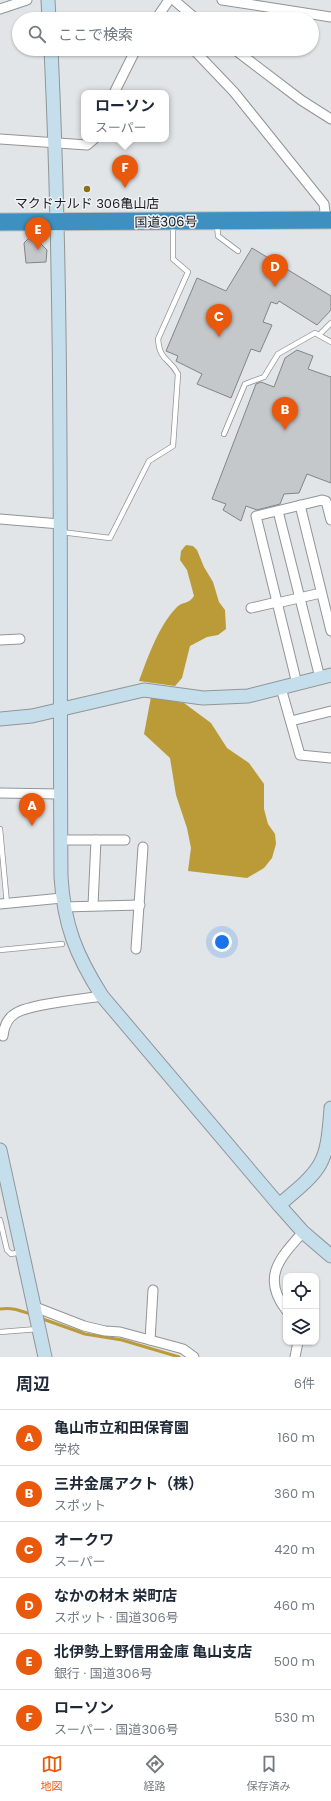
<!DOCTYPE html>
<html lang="ja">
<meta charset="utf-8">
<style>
:root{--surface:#fff;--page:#f2f2f3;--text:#1f2937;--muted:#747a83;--line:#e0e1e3;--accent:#ea580c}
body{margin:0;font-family:Poppins,"Noto Sans JP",sans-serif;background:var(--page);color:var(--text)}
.controls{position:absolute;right:12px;bottom:12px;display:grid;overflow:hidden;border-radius:8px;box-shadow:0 1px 3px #0004}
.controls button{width:36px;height:36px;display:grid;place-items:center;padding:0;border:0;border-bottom:1px solid var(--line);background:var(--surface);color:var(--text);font:20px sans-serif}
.you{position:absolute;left:222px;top:942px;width:14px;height:14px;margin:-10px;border:3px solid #fff;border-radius:50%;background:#1a73e8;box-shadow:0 0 0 6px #1a73e833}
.badge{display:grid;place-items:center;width:26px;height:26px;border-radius:50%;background:var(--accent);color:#fff;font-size:13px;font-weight:700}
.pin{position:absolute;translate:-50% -33px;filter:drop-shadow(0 1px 2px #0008)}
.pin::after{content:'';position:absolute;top:21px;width:14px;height:12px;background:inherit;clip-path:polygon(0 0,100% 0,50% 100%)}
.popup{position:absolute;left:81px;top:90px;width:88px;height:52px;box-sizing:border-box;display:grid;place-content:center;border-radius:8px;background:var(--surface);filter:drop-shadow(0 1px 3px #0005);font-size:13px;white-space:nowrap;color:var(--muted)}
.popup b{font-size:15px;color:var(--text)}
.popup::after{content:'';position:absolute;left:50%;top:100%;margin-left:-8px;border:8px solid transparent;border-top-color:var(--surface)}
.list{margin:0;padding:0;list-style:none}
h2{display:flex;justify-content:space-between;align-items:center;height:52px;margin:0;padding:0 16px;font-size:17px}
h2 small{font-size:13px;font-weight:400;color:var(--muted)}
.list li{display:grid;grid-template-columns:26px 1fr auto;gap:12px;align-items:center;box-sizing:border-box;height:56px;padding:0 16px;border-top:1px solid var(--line)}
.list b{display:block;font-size:15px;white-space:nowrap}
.list p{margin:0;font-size:13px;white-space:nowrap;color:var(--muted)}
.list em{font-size:13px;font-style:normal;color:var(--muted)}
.icon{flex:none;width:22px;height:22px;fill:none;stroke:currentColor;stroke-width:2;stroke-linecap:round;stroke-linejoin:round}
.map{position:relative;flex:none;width:331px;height:1357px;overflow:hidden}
.search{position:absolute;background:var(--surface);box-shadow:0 1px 3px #0004;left:12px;right:12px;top:12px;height:44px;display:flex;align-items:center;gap:10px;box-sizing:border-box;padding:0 14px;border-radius:22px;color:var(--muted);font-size:15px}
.sheet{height:388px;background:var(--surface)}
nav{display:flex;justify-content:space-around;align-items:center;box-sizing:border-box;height:56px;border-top:1px solid var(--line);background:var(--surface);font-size:11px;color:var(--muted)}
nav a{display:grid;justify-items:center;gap:2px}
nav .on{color:var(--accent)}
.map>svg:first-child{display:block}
.water{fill:#ba9b38}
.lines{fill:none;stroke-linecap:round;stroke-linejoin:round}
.stream{stroke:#ba9b38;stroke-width:3}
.building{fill:#c5c8cb;stroke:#818587}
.lane-casing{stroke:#919597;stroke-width:6}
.street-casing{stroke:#919597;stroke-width:11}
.secondary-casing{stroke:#919597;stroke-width:15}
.highway-casing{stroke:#bfbfbf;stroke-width:19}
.lane{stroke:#fff;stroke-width:4.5}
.street{stroke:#fff;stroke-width:9}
.secondary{stroke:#c5deec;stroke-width:13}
.highway{stroke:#3d90bf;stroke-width:17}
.poi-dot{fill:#8c7114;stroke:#eff2f5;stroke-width:1.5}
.labels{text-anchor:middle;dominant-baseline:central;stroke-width:3;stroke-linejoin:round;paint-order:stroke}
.poi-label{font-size:13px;fill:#191b1b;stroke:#eff2f5}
.street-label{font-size:13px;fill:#191b1b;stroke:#eff2f5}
</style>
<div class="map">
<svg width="331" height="1357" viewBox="0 0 331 1357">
<rect width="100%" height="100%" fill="#e1e5e8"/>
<g class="water">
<path d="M186,545L193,546L197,550L204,567L213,582L219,602L225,610L226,629L218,635L207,637L190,646L182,678L175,686L139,681C148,657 159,625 177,607C183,601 188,605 194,596L187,570L180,560L181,551Z"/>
<polygon points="151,697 184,703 211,723 227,748 249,763 264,784 264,809 268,824 275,834 276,844 272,858 264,868 247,878 188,871 191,848 187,828 176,795 170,758 144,734"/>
</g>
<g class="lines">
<g class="stream">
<path d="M0,1309C13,1307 21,1311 33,1315"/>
<polyline points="40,1318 85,1334 122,1340 179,1357"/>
</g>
</g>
<g class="building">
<polygon points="34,237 47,250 46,262 26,263 24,243 28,239"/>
<polygon points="252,248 331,296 331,310 317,325 279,301 277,304 271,302 263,322 272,325 260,352 251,349 231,398 197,384 202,374 176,361 178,356 166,351 197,278 226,291"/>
<polygon points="297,350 313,356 308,369 331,377 331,483 307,474 299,493 284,494 280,504 257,510 246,506 241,521 223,510 226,504 212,499 256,384 261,382 274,387 285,358"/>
</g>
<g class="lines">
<g class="lane-casing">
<g id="lane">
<polyline points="217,224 218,236 238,251"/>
<polyline points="319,335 331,323"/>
<polyline points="224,434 245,384 264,377 278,354 315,333 331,342"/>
<path d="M61,532L110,538L149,461L173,446L178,374C169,357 160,362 158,339L188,272L173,259V224"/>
<polyline points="0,829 7,904"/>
<polyline points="0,950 62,944"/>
<polyline points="0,1220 7,1250 11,1254 21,1252"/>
<polyline points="0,1332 38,1329"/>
</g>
</g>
<g class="street-casing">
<g id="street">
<polyline points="174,0 196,19"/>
<polyline points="222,0 331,17"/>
<polyline points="0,9 27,0"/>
<polyline points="156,19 169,0"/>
<polyline points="193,49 234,92 324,204 326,220"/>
<polyline points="234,49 301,100 331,119"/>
<polyline points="114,93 136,49"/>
<polyline points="0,139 87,145 94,139"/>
<polyline points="300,505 331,631"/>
<polyline points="278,511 320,678"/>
<polyline points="0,519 60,524"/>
<polyline points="277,603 321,593"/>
<polyline points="251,608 277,602"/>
<polyline points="0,640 20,639"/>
<polyline points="297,684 256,516 322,500 326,501 331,520"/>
<polyline points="281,688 300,755 331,758"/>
<polyline points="291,721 331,711"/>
<polyline points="0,793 60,794"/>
<polyline points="61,840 125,840"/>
<polyline points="0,904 62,898"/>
<polyline points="93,905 96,840"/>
<polyline points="63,907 140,905"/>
<polyline points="136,949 143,847"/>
<path d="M3,1036C4,1026 7,1018 16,1013C30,1004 83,999 102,996"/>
<polyline points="35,1307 84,1326 105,1331 120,1332 176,1347 183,1349 194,1357"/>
<path d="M286,1310C261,1277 280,1258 303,1232"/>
<polyline points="150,1340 153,1290"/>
<polyline points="295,1357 298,1342"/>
</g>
</g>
<g class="secondary-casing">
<g id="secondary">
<polyline points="48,0 49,19"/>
<path d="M51,49C64,325 59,601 61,877C64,925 76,955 102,996L279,1205L303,1232L331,1256"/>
<polyline points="0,719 32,716 144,690 203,698 248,696 331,675"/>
<polyline points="0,1150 45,1357"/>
<path d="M279,1205C323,1168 327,1165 331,1108"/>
</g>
</g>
<g class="highway-casing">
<polyline id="highway" points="0,222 331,220"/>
</g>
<use href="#lane" class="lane"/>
<use href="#street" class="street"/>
<use href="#secondary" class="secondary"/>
<use href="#highway" class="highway"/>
</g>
<circle class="poi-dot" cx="87" cy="189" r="4"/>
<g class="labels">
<g class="poi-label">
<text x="87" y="203">マクドナルド 306亀山店</text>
</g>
<g class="street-label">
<text transform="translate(166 222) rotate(-1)">国道306号</text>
</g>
</g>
</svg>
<div class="controls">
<button><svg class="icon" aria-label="locate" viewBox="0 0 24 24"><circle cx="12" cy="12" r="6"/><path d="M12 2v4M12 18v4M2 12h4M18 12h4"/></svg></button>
<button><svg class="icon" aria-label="layers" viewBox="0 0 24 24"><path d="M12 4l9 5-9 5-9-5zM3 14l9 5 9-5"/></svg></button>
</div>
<div class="you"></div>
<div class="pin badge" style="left:32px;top:826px">A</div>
<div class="pin badge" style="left:285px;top:430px">B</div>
<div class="pin badge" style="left:219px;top:337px">C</div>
<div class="pin badge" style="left:275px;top:287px">D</div>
<div class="pin badge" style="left:38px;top:250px">E</div>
<div class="pin badge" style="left:125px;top:188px">F</div>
<div class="popup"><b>ローソン</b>スーパー</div>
<div class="search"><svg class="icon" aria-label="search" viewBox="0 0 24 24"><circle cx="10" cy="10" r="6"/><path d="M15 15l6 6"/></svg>ここで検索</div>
</div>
<section class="sheet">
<h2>周辺<small>6件</small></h2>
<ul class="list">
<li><span class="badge">A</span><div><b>亀山市立和田保育園</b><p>学校</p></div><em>160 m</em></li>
<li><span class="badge">B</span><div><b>三井金属アクト（株）</b><p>スポット</p></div><em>360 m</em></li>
<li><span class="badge">C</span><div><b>オークワ</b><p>スーパー</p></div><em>420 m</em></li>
<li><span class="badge">D</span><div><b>なかの材木 栄町店</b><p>スポット · 国道306号</p></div><em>460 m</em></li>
<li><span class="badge">E</span><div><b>北伊勢上野信用金庫 亀山支店</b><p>銀行 · 国道306号</p></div><em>500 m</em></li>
<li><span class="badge">F</span><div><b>ローソン</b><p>スーパー · 国道306号</p></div><em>530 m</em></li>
</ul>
</section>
<nav>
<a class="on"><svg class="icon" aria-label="map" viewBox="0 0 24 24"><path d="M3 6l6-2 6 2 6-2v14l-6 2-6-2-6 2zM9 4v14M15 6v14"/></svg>地図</a>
<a><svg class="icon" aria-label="directions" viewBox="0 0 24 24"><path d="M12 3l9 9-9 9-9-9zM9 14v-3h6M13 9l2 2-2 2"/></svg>経路</a>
<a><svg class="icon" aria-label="saved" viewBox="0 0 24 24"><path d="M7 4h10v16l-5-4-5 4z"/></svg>保存済み</a>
</nav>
